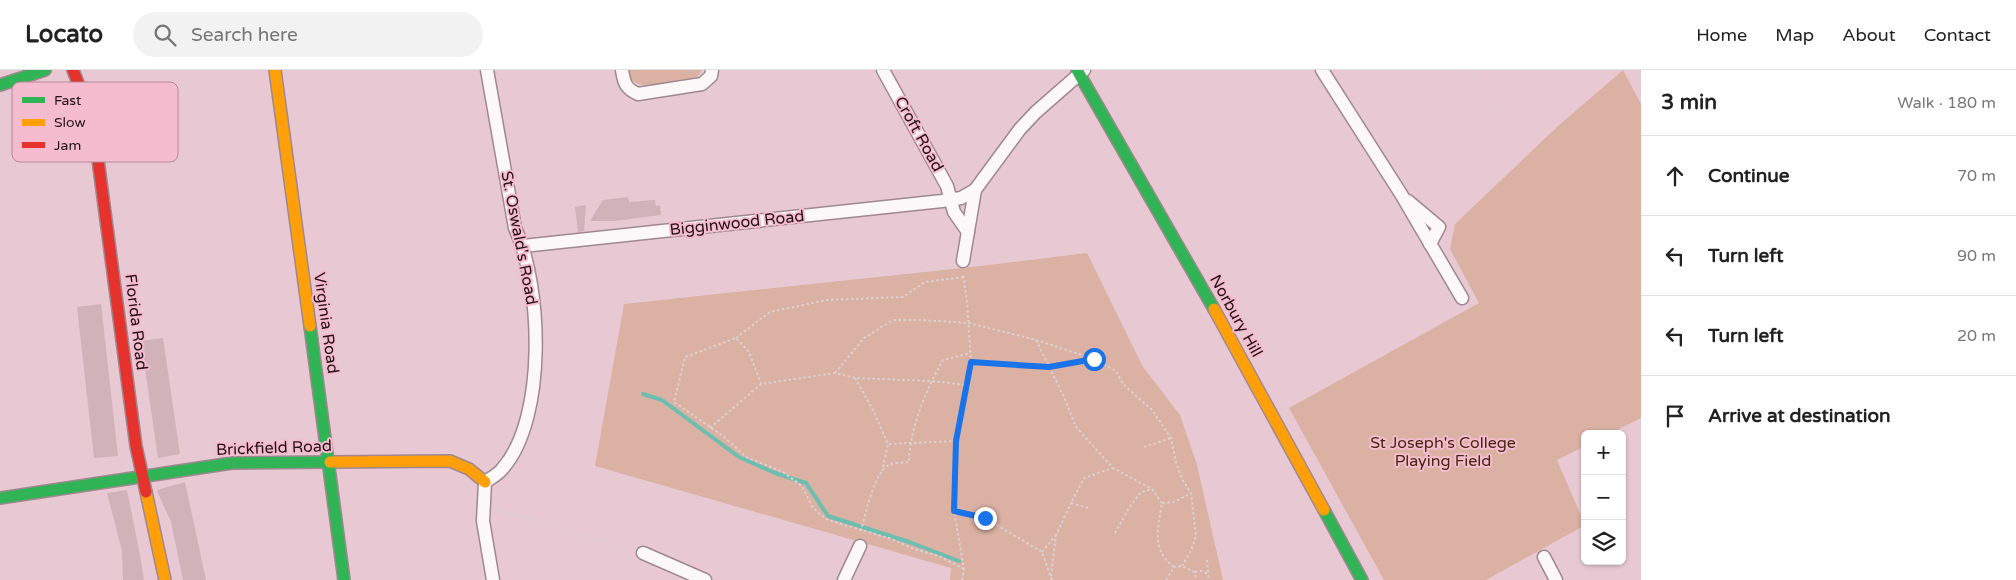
<!DOCTYPE html>
<meta charset="utf-8">
<style>
:root{--surface:#fff;--page:#f2f2f2;--text:#222;--muted:#767676;--line:#e0e0e0}
body{margin:0;font-family:"Varela Round",sans-serif;background:var(--page);color:var(--text)}
.controls{position:absolute;right:15px;bottom:15px;display:grid;overflow:hidden;border-radius:8px;box-shadow:0 1px 4px #0004}
.controls button{width:45px;height:45px;display:grid;place-items:center;padding:0;border:0;border-bottom:1px solid var(--line);background:var(--surface);color:var(--text);font:25px sans-serif}
.stop{position:absolute;width:15px;height:15px;margin:-11px;border:4px solid #1a73e8;border-radius:50%;background:#fff}
.stop.end{background:#1a73e8;border-color:#fff;box-shadow:0 1px 5px #0008}
.list{margin:0;padding:0;list-style:none}
h2{display:flex;justify-content:space-between;align-items:center;height:65px;margin:0;padding:0 20px;font-size:21px}
h2 small{font-size:16px;font-weight:400;color:var(--muted)}
.list li{display:grid;grid-template-columns:32px 1fr auto;gap:15px;align-items:center;box-sizing:border-box;height:80px;padding:0 20px;border-top:1px solid var(--line)}
.list b{display:block;font-size:19px;white-space:nowrap}
.list em{font-size:16px;font-style:normal;color:var(--muted)}
.icon{flex:none;width:28px;height:28px;fill:none;stroke:currentColor;stroke-width:2;stroke-linecap:round;stroke-linejoin:round}
.map{position:relative;flex:none;width:1641px;height:510px;overflow:hidden}
header{display:flex;align-items:center;gap:30px;box-sizing:border-box;height:70px;padding:0 25px;background:var(--surface);border-bottom:1px solid var(--line)}
header strong{font-size:24px}
nav{display:flex;gap:28px;margin-inline-start:auto;font-size:18px}
.search{width:350px;height:45px;background:var(--page);display:flex;align-items:center;gap:12px;box-sizing:border-box;padding:0 18px;border-radius:28px;color:var(--muted);font-size:19px}
main{display:flex}
aside{flex:1;background:var(--surface)}
.map>svg:first-child{display:block}
.green{fill:#dab1a3}
.lines{fill:none;stroke-linecap:round;stroke-linejoin:round}
.stream{stroke:#6cbfb0;stroke-width:4}
.building{fill:#d1b2b8}
.street-casing{stroke:#a08890;stroke-width:15}
.fast-casing{stroke:#a08890;stroke-width:14}
.slow-casing{stroke:#a08890;stroke-width:14}
.jam-casing{stroke:#a08890;stroke-width:14}
.path{stroke:#dbd1d5;stroke-width:2;stroke-dasharray:2.5 2.5;stroke-linecap:butt}
.street{stroke:#fcf7f8;stroke-width:12}
.fast{stroke:#30b455;stroke-width:11}
.slow{stroke:#ff9f0a;stroke-width:11}
.jam{stroke:#e5322d;stroke-width:11}
.route{stroke:#1a73e8;stroke-width:6}
.labels{text-anchor:middle;dominant-baseline:central;stroke-width:4;stroke-linejoin:round;paint-order:stroke}
.street-label{font-size:16px;fill:#241017;stroke:#f5bbcf}
.park-label{font-size:16px;fill:#46270e;stroke:#f5bbcf}
.key{fill:#f5bbcf;stroke:#b68898;stroke-width:1}
.key-label{font-size:14px;fill:#241017}
</style>
<header>
<strong>Locato</strong>
<div class="search"><svg class="icon" aria-label="search" viewBox="0 0 24 24"><circle cx="10" cy="10" r="6"/><path d="M15 15l6 6"/></svg>Search here</div>
<nav><a>Home</a><a>Map</a><a>About</a><a>Contact</a></nav>
</header>
<main>
<div class="map">
<svg width="1641" height="510" viewBox="0 0 1641 510">
<rect width="100%" height="100%" fill="#e8c8d3"/>
<g class="green">
<path d="M627,0H702L697,7C684,9 654,17 644,15C636,15 628,8 627,0Z"/>
<polygon points="1623,0 1641,34 1641,348 1609,364 1585,364 1585,376 1557,390 1585,455 1486,510 1384,510 1289,338 1479,233 1450,179 1455,154 1557,57"/>
<polygon points="1087,183 1143,297 1180,345 1197,395 1223,510 950,510 951,498 595,396 624,234 972,197"/>
</g>
<g class="lines">
<polyline class="stream" points="643,324 662,330 739,387 775,403 806,413 828,446 909,472 959,491"/>
</g>
<g class="building">
<polygon points="628,127 629,132 655,130 656,136 660,135 661,145 614,151 590,151 603,130"/>
<polygon points="586,135 584,161 578,162 575,137"/>
<polygon points="101,234 118,386 94,388 77,237"/>
<polygon points="163,268 180,384 158,388 141,271"/>
<polygon points="185,412 206,510 183,510 171,452 158,423 157,420"/>
<polygon points="127,420 140,485 144,510 123,510 122,481 107,423"/>
</g>
<g class="lines">
<g class="street-casing">
<g id="street">
<path d="M487,0L515,158C542,216 547,347 503,398C499,404 491,408 485,412L483,451L493,510"/>
<path d="M622,0C624,13 626,19 638,24L702,14L711,6L712,0"/>
<polyline points="883,0 947,116 954,142 968,162"/>
<polyline points="1322,0 1401,124 1462,228"/>
<polyline points="1408,131 1439,157 1430,174"/>
<polyline points="523,176 942,131 961,128 975,120"/>
<polyline points="963,191 975,120 1020,59 1036,42 1084,0"/>
<polyline points="643,483 705,510"/>
<polyline points="1544,487 1556,510"/>
<polyline points="844,510 860,476"/>
</g>
</g>
<g class="fast-casing">
<g id="fast">
<polyline points="1077,0 1214,239"/>
<polyline points="0,15 45,0"/>
<polyline points="310,256 344,510"/>
<polyline points="0,428 232,393 330,392"/>
<polyline points="1324,440 1362,510"/>
</g>
</g>
<g class="slow-casing">
<g id="slow">
<polyline points="275,0 310,256"/>
<polyline points="1214,239 1324,440"/>
<polyline points="330,392 450,391 469,399 485,412"/>
<polyline points="146,422 165,510"/>
</g>
</g>
<g class="jam-casing">
<polyline id="jam" points="73,0 93,52 136,376 146,422"/>
</g>
<g class="path">
<polyline points="1465,0 1517,65"/>
<polyline points="1635,0 1641,11"/>
<polyline points="736,268 770,242 827,230 903,227 925,212 964,207"/>
<polyline points="1036,270 1091,288"/>
<polyline points="971,292 1049,297 1094,289 1116,301 1123,314 1152,340 1171,368 1176,392 1183,411 1191,423 1196,466 1191,481 1182,496"/>
<polyline points="835,303 864,268 893,250 922,250 969,253 1036,270 1064,327 1076,357 1113,398 1152,419"/>
<polyline points="855,308 873,340 888,374 882,401"/>
<polyline points="710,358 761,314"/>
<polyline points="889,374 956,371"/>
<polyline points="1144,377 1171,368"/>
<polyline points="1088,438 1071,433 1084,408 1113,398"/>
<polyline points="495,439 632,480"/>
<polyline points="954,441 985,448 1042,482 1052,510"/>
<path d="M861,461C865,446 874,402 889,395C894,392 903,393 909,392C910,357 926,320 943,290L970,283"/>
<polyline points="1115,463 1129,438 1141,422 1152,419 1162,433"/>
<polyline points="1042,482 1056,465"/>
<polyline points="1207,490 1208,504"/>
<path d="M1174,497C1151,480 1158,458 1162,433L1174,432L1191,423"/>
<polyline points="964,499 939,486 914,479 892,469 828,450 817,442 812,436 802,416 783,402 746,387 723,366 674,332 685,287 736,268 749,282 761,314 835,303 855,308 931,311 967,315"/>
<polyline points="1195,502 1201,501 1208,504 1209,510"/>
<polyline points="1051,506 1056,465 1071,433"/>
<polyline points="962,510 964,499 954,441 956,371 971,292 967,232 963,203"/>
<polyline points="1166,510 1174,497 1182,496 1194,502 1197,510"/>
</g>
<use href="#street" class="street"/>
<use href="#fast" class="fast"/>
<use href="#slow" class="slow"/>
<use href="#jam" class="jam"/>
</g>
<g class="lines">
<polyline class="route" points="985,448 954,441 956,371 971,292 1049,297 1094,289"/>
</g>
<g class="labels">
<g class="street-label">
<text transform="translate(919 64) rotate(61)">Croft Road</text>
<text transform="translate(737 153) rotate(-6)">Bigginwood Road</text>
<text transform="translate(519 168) rotate(79)">St. Oswald's Road</text>
<text transform="translate(1236 246) rotate(61)">Norbury Hill</text>
<text transform="translate(136 252) rotate(83)">Florida Road</text>
<text transform="translate(326 253) rotate(82)">Virginia Road</text>
<text transform="translate(274 378) rotate(-2)">Brickfield Road</text>
</g>
<g class="park-label">
<text x="1443" y="373">St Joseph's College<tspan x="1443" dy="18">Playing Field</tspan></text>
</g>
</g>
<rect x="12" y="12" width="166" height="80" rx="8" class="key"/>
<rect x="22" y="27" width="23" height="6" fill="#30b455"/>
<rect x="22" y="49" width="23" height="7" fill="#ff9f0a"/>
<rect x="22" y="72" width="23" height="6" fill="#e5322d"/>
<g class="key-label">
<text x="54" y="35">Fast</text>
<text x="54" y="57">Slow</text>
<text x="54" y="80">Jam</text>
</g>
</svg>
<div class="controls">
<button>+</button>
<button>−</button>
<button><svg class="icon" aria-label="layers" viewBox="0 0 24 24"><path d="M12 4l9 5-9 5-9-5zM3 14l9 5 9-5"/></svg></button>
</div>
<div class="stop" style="left:1094px;top:289px"></div>
<div class="stop end" style="left:985px;top:448px"></div>
</div>
<aside>
<h2>3 min<small>Walk · 180 m</small></h2>
<ul class="list">
<li><svg class="icon" aria-label="ahead" viewBox="0 0 24 24"><path d="M12 20V5M6 11l6-6 6 6"/></svg><div><b>Continue</b></div><em>70 m</em></li>
<li><svg class="icon" aria-label="left" viewBox="0 0 24 24"><path d="M17 20v-9H6M10 6l-5 5 5 5"/></svg><div><b>Turn left</b></div><em>90 m</em></li>
<li><svg class="icon" aria-label="left" viewBox="0 0 24 24"><path d="M17 20v-9H6M10 6l-5 5 5 5"/></svg><div><b>Turn left</b></div><em>20 m</em></li>
<li><svg class="icon" aria-label="arrive" viewBox="0 0 24 24"><path d="M6 21V4h12l-3 4 3 4H6"/></svg><div><b>Arrive at destination</b></div></li>
</ul>
</aside>
</main>
